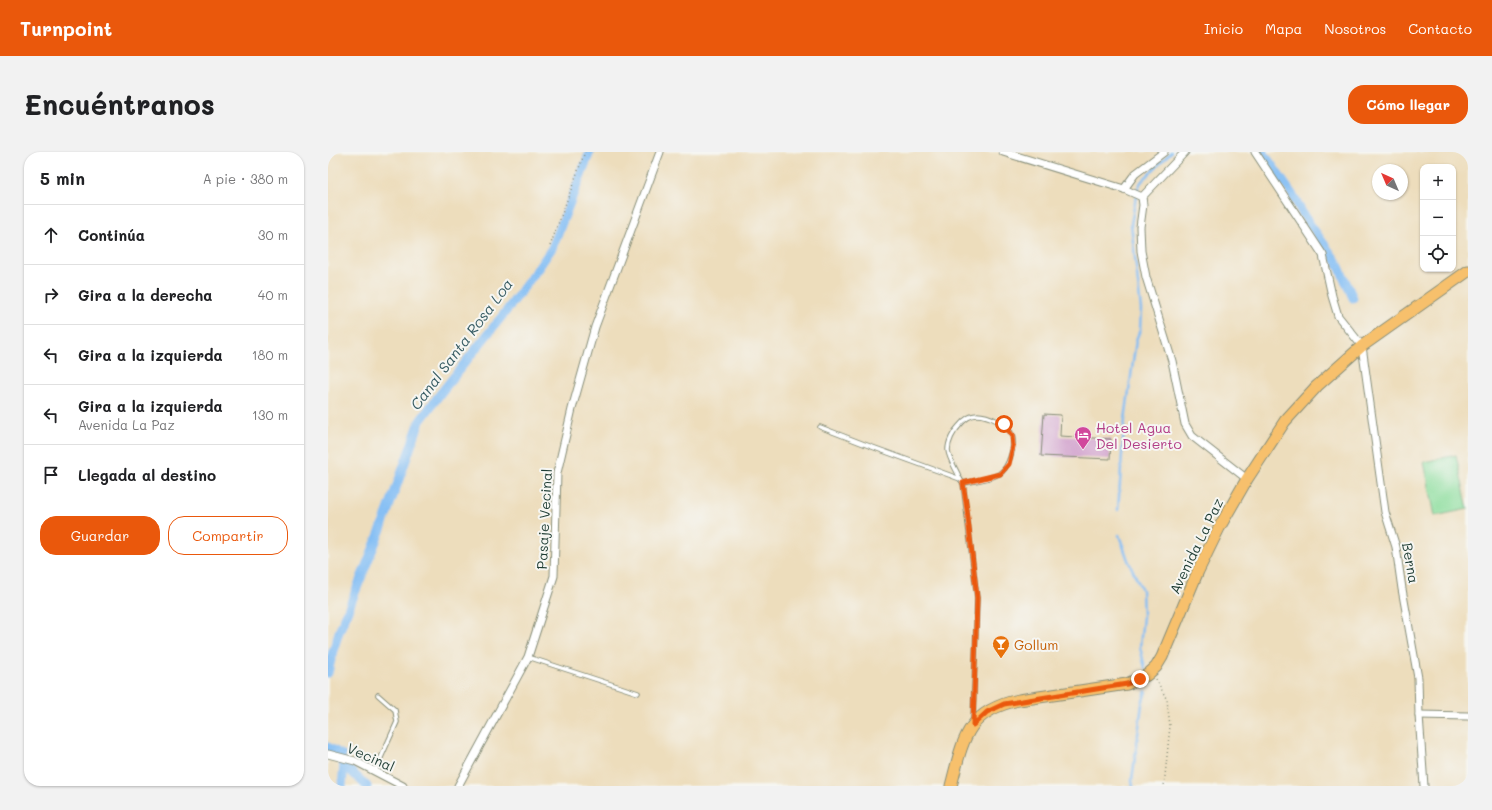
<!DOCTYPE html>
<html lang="es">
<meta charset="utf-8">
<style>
:root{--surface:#fff;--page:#f2f2f2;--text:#202124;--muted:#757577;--line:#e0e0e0;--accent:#ea580c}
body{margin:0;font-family:Mali,sans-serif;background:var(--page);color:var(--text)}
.controls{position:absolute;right:12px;top:12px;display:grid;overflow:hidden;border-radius:8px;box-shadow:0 1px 3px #0004}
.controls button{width:36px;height:36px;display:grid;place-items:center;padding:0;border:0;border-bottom:1px solid var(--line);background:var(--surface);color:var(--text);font:20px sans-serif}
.compass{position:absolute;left:1044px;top:12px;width:36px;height:36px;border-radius:50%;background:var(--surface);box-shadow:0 1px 3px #0004;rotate:316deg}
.stop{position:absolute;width:12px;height:12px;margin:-9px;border:3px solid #ea580c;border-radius:50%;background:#fff}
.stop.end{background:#ea580c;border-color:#fff;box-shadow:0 1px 4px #0008}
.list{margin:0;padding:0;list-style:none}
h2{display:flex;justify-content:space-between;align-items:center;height:52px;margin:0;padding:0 16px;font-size:17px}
h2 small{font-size:13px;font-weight:400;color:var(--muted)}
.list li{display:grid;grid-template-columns:26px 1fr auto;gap:12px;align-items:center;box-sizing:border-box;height:60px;padding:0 16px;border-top:1px solid var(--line)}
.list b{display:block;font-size:15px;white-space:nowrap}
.list p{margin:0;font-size:13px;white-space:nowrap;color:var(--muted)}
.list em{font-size:13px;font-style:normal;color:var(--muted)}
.actions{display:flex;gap:8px;padding:12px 16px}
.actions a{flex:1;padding:9px 0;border:1px solid var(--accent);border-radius:16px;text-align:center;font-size:14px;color:var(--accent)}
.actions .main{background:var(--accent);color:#fff}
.icon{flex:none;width:22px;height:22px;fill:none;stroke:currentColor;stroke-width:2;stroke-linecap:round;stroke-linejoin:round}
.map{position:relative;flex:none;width:1140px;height:634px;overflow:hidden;border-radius:16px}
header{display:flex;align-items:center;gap:24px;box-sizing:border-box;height:56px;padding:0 20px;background:var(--accent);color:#fff}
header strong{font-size:19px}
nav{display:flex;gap:22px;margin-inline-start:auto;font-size:14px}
.intro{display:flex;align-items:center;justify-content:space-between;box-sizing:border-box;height:96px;padding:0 24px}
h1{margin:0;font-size:28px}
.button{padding:10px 18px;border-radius:16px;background:var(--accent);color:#fff;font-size:14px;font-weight:700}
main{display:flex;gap:24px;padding:0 24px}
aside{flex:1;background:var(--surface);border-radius:16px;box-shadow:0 1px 3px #0004}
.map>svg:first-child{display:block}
.green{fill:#8dde9e;stroke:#568e69}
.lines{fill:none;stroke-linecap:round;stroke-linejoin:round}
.stream{stroke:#82bdf4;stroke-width:2.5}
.canal{stroke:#82bdf4;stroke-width:9}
.building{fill:#cf9bca}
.service-casing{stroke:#868d78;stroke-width:5.5}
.minor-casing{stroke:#868d78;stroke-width:9}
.primary-casing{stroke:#868d78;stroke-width:13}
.path{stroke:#868d78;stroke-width:1.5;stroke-dasharray:1 3;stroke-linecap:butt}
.service{stroke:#fff;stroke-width:3.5}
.minor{stroke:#fff;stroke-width:7}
.primary{stroke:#f7c06c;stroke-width:11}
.route{stroke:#ea580c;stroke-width:5}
.labels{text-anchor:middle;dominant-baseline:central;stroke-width:4;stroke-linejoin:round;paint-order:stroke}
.hotel-label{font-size:14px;fill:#b23c85;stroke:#f6f6f2;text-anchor:start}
.street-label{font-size:14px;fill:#1f3d34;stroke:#f6f6f2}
.food-label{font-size:14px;fill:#c56008;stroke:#f6f6f2;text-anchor:start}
.water-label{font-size:15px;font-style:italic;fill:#385d64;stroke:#f6f6f2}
</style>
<header>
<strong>Turnpoint</strong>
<nav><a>Inicio</a><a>Mapa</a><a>Nosotros</a><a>Contacto</a></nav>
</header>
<div class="intro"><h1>Encuéntranos</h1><a class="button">Cómo llegar</a></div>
<main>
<aside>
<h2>5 min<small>A pie · 380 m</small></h2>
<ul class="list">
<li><svg class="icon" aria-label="ahead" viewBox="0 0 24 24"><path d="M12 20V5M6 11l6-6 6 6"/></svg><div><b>Continúa</b></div><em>30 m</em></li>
<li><svg class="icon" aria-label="right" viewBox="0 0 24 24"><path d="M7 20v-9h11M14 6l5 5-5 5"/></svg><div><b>Gira a la derecha</b></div><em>40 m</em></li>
<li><svg class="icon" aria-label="left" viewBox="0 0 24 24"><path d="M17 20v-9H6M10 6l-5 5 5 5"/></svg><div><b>Gira a la izquierda</b></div><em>180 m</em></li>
<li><svg class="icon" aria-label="left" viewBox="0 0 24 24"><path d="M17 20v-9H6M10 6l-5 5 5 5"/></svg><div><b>Gira a la izquierda</b><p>Avenida La Paz</p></div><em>130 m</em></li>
<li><svg class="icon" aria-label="arrive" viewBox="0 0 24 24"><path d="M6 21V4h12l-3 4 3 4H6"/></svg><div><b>Llegada al destino</b></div></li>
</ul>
<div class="actions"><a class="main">Guardar</a><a>Compartir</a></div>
</aside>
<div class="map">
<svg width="1140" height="634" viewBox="0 0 1140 634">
<rect width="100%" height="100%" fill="#f6f6f2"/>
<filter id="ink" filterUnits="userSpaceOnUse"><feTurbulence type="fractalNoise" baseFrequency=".025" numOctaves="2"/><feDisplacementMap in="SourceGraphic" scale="8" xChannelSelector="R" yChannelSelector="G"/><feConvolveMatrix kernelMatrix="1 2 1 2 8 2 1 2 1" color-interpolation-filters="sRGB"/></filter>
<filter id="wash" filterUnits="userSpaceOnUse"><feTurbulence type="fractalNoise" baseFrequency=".012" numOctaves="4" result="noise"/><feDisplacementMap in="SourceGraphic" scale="16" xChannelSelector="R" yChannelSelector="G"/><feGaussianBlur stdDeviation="0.9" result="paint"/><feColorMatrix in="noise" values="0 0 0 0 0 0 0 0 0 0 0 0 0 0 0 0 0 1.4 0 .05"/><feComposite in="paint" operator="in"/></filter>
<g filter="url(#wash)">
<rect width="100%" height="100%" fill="#edddbc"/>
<polygon class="green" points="1128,303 1140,357 1107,364 1096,310"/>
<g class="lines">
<g class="stream">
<polyline points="809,38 813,30 843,0"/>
<polyline points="790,358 796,275 808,188 812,178 813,157 803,72 808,45"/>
<polyline points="791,383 800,408 814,438 815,464 812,495 817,516"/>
<polyline points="805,634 804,628 814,552 818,539"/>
</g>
<g class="canal">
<polyline points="935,0 964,42 976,64 1009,110 1025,146"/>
<polyline points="0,521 5,499 11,480 55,372 92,269 112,242 179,158 211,115 224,96 262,0"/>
<polyline points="0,595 14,603"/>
<polyline points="16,613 39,634"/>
<polyline points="14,634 16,613 15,610"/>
</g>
</g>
<g id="blocks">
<polygon class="building" points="716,262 733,263 732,284 783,287 782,307 713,304"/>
</g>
</g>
<g filter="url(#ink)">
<use href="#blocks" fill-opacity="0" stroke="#868d78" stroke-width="1"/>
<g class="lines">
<g class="service-casing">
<g id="service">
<polyline points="492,275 536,292 624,324 632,327 635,331 649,446 645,568"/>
<path d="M632,327C629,318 621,308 620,298C620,290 625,280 631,274C635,269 641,263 649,263C660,263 680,272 684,283C688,294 680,317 671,322C661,328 647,329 635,331"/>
<polyline points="200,505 310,541"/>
<polyline points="47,619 69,570 67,558 50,543"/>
</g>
</g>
<g class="minor-casing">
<g id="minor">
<polyline points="675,0 796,37 814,45"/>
<polyline points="857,0 814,45 815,53 812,75 813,99 818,125 844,209 857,272 864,284 919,327"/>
<polyline points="927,0 995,103 1004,144 1010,164 1034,194 1057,360 1068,395 1074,437 1090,526 1091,563 1096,634"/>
<polyline points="796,37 807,22 836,0"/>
<polyline points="1091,563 1140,564"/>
<polyline points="0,602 27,609 75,634"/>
<polyline points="130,634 200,505 226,424 229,321 244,257 267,175 332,0"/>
</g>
</g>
<g class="primary-casing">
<path id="primary" d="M623,634C635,588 638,559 691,548L799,532L819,523L828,515L834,505L870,419L891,376L919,327L957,269L989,234L1034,194L1140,119"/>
</g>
<g class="path">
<polyline points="222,94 257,0"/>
<polyline points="828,527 839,548 842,574 836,634"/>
</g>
<use href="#service" class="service"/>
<use href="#minor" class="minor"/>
<use href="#primary" class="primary"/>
</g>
</g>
<g class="lines" filter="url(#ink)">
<polyline class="route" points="676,272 684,283 685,294 681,312 672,322 635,331 639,358 649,446 645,573 659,560 676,552 799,532 812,527"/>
</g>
<defs>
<g id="hotel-pin" transform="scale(0.9)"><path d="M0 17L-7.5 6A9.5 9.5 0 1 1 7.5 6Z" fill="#d1479c" stroke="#f6f6f2"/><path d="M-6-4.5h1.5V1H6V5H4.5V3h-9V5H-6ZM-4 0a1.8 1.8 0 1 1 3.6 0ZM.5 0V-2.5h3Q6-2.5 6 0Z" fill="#fff"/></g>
<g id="bar-pin" transform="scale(0.9)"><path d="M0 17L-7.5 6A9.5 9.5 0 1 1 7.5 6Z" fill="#e8710a" stroke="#f6f6f2"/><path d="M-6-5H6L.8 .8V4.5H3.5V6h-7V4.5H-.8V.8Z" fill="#fff"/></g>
</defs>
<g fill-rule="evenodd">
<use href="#hotel-pin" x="755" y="283"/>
<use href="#bar-pin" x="673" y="492"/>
</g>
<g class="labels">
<g class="hotel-label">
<text x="768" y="275">Hotel Agua<tspan x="768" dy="16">Del Desierto</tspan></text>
</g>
<g class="street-label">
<text transform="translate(216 367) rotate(-87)">Pasaje Vecinal</text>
<text transform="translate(868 394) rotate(-64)">Avenida La Paz</text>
<text transform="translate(1083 411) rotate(80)">Berna</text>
<text transform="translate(43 605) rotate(24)">Vecinal</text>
</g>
<g class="food-label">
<text x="686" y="492">Gollum</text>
</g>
<g class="water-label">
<text transform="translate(133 192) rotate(-53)">Canal Santa Rosa Loa</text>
</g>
</g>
</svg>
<div class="controls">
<button>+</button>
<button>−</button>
<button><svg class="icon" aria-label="locate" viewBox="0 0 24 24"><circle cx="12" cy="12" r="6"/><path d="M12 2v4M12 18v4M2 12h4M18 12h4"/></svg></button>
</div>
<svg class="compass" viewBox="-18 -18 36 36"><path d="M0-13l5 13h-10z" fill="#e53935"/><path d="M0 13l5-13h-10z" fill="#757577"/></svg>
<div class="stop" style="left:676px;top:272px"></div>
<div class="stop end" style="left:812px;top:527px"></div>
</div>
</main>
